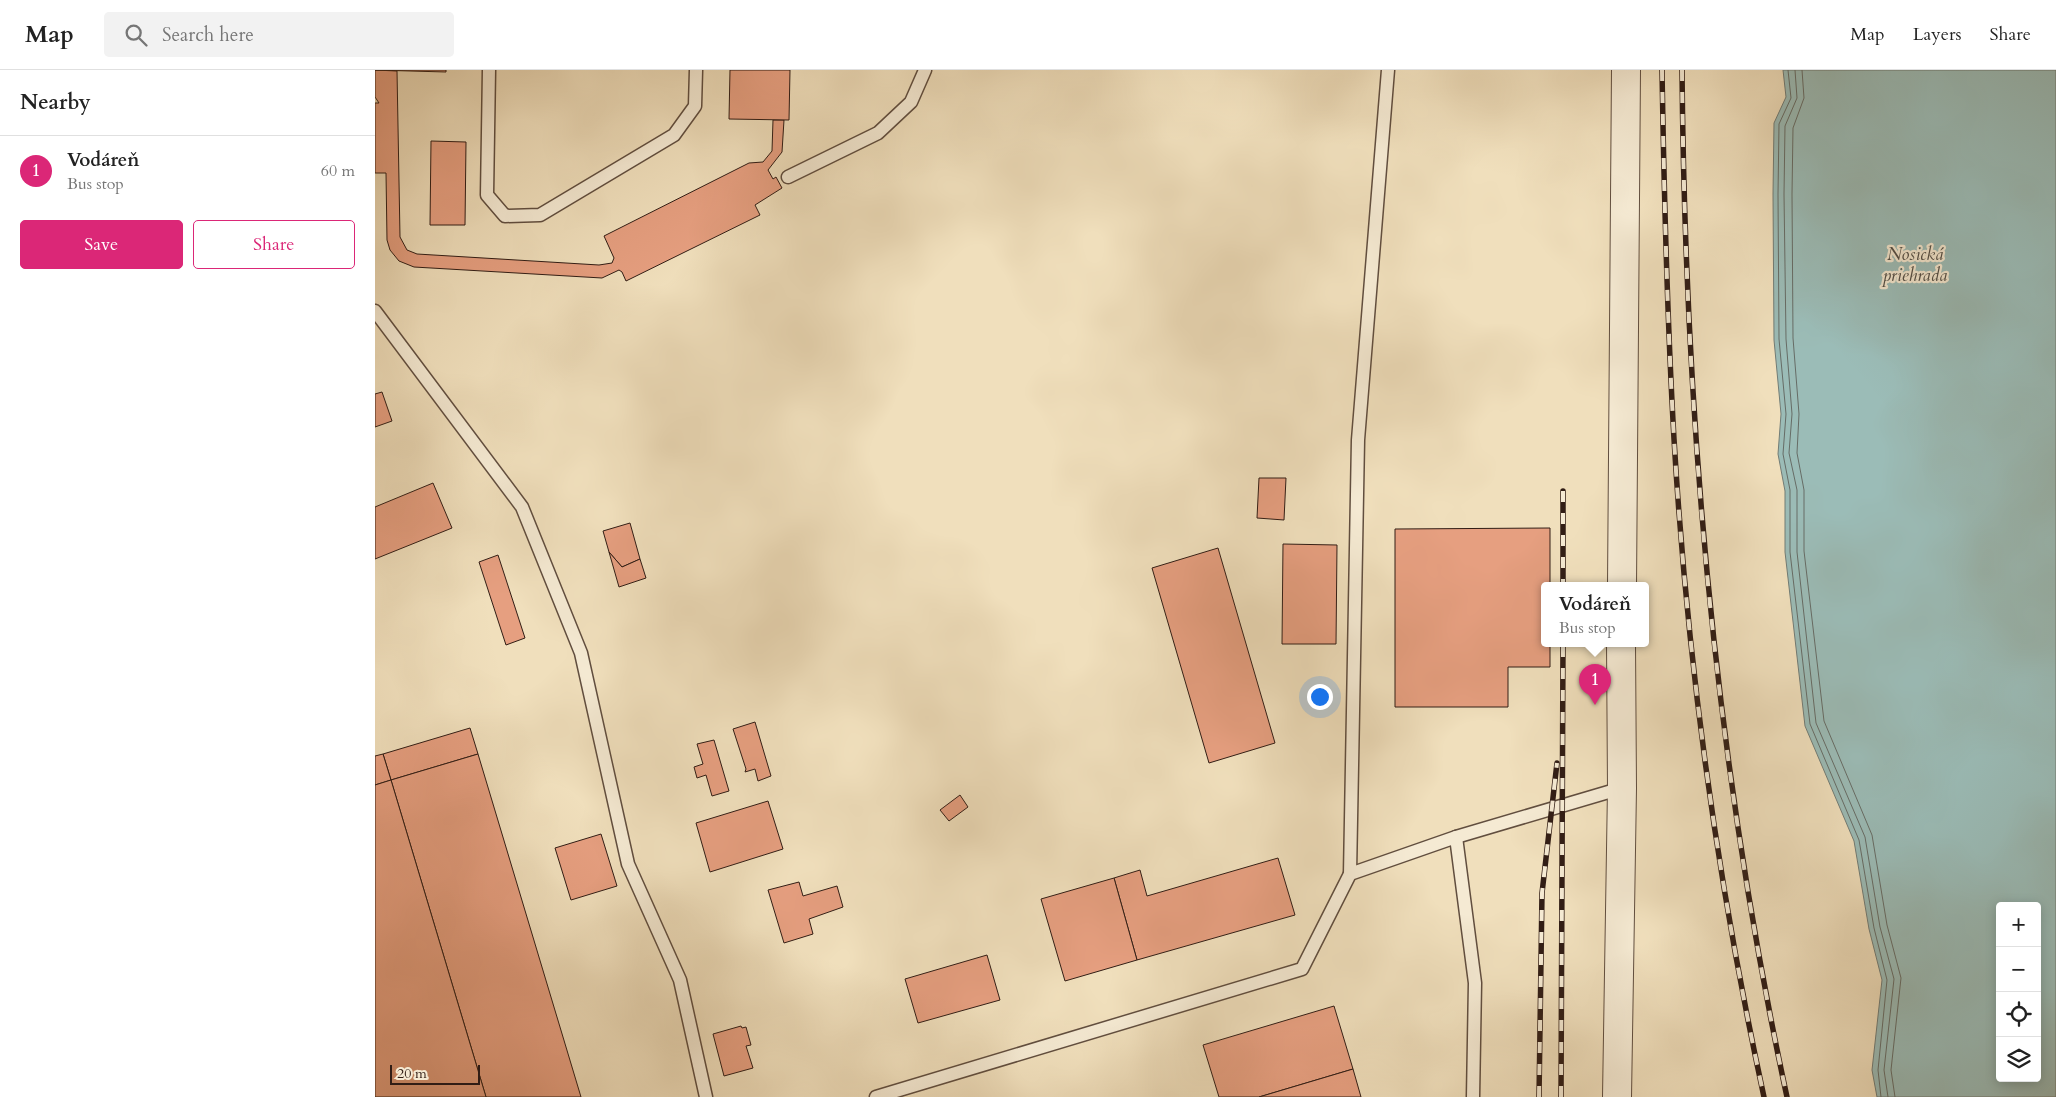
<!DOCTYPE html>
<meta charset="utf-8">
<style>
:root{--surface:#fff;--page:#f2f2f2;--text:#222;--muted:#767676;--line:#e0e0e0;--accent:#db2777}
body{margin:0;font-family:Cardo,serif;background:var(--page);color:var(--text)}
.controls{position:absolute;right:15px;bottom:15px;display:grid;overflow:hidden;border-radius:5px;box-shadow:0 2px 12px #0003}
.controls button{width:45px;height:45px;display:grid;place-items:center;padding:0;border:0;border-bottom:1px solid var(--line);background:var(--surface);color:var(--text);font:25px sans-serif}
.scale{position:absolute;left:15px;bottom:12px;width:90px;box-sizing:border-box;padding-left:5px;border:2px solid #311d15;border-top:0;font-size:14px;line-height:18px;white-space:nowrap;color:#311d15;-webkit-text-stroke:4px #f5ead3;paint-order:stroke}
.you{position:absolute;left:944px;top:626px;width:18px;height:18px;margin:-12px;border:4px solid #fff;border-radius:50%;background:#1a73e8;box-shadow:0 0 0 8px #1a73e833}
.badge{display:grid;place-items:center;width:32px;height:32px;border-radius:50%;background:var(--accent);color:#fff;font-size:16px;font-weight:700}
.pin{position:absolute;translate:-50% -41px;filter:drop-shadow(0 1px 2px #0008)}
.pin::after{content:'';position:absolute;top:26px;width:18px;height:15px;background:inherit;clip-path:polygon(0 0,100% 0,50% 100%)}
.popup{position:absolute;left:1166px;top:512px;width:108px;height:65px;box-sizing:border-box;display:grid;place-content:center;border-radius:5px;background:var(--surface);filter:drop-shadow(0 1px 4px #0005);font-size:16px;white-space:nowrap;color:var(--muted)}
.popup b{font-size:19px;color:var(--text)}
.popup::after{content:'';position:absolute;left:50%;top:100%;margin-left:-10px;border:10px solid transparent;border-top-color:var(--surface)}
.list{margin:0;padding:0;list-style:none}
h2{display:flex;justify-content:space-between;align-items:center;height:65px;margin:0;padding:0 20px;font-size:21px}
h2 small{font-size:16px;font-weight:400;color:var(--muted)}
.list li{display:grid;grid-template-columns:32px 1fr auto;gap:15px;align-items:center;box-sizing:border-box;height:70px;padding:0 20px;border-top:1px solid var(--line)}
.list b{display:block;font-size:19px;white-space:nowrap}
.list p{margin:0;font-size:16px;white-space:nowrap;color:var(--muted)}
.list em{font-size:16px;font-style:normal;color:var(--muted)}
.actions{display:flex;gap:10px;padding:15px 20px}
.actions a{flex:1;padding:11px 0;border:1px solid var(--accent);border-radius:5px;text-align:center;font-size:18px;color:var(--accent)}
.actions .main{background:var(--accent);color:#fff}
.icon{flex:none;width:28px;height:28px;fill:none;stroke:currentColor;stroke-width:2;stroke-linecap:round;stroke-linejoin:round}
.map{position:relative;flex:none;width:1681px;height:1027px;overflow:hidden}
header{display:flex;align-items:center;gap:30px;box-sizing:border-box;height:70px;padding:0 25px;background:var(--surface);border-bottom:1px solid var(--line)}
header strong{font-size:24px}
nav{display:flex;gap:28px;margin-inline-start:auto;font-size:18px}
.search{width:350px;height:45px;background:var(--page);display:flex;align-items:center;gap:12px;box-sizing:border-box;padding:0 18px;border-radius:5px;color:var(--muted);font-size:19px}
main{display:flex}
aside{flex:1;background:var(--surface)}
.map>svg:first-child{display:block}
.water{fill:#9bbcb7;stroke:#717c76;fill-rule:evenodd}
.lines{fill:none;stroke-linecap:round;stroke-linejoin:round}
.shore{stroke:#666c66;stroke-width:1}
.building{fill:#e69f80;stroke:#311d15}
.service-casing{stroke:#614e3f;stroke-width:15}
.tertiary-casing{stroke:#614e3f;stroke-width:30}
.service{stroke:#f5ead3;stroke-width:12}
.tertiary{stroke:#f5ead3;stroke-width:28}
.rail-casing{stroke:#311d15;stroke-width:5.5}
.rail{stroke:#f5ead3;stroke-width:4;stroke-dasharray:11;stroke-linecap:butt}
.labels{text-anchor:middle;dominant-baseline:central;stroke-width:4.5;stroke-linejoin:round;paint-order:stroke}
.water-label{font-size:18px;font-style:italic;fill:#514d46;stroke:#f5ead3}
</style>
<header>
<strong>Map</strong>
<div class="search"><svg class="icon" aria-label="search" viewBox="0 0 24 24"><circle cx="10" cy="10" r="6"/><path d="M15 15l6 6"/></svg>Search here</div>
<nav><a>Map</a><a>Layers</a><a>Share</a></nav>
</header>
<main>
<aside>
<h2>Nearby<small></small></h2>
<ul class="list">
<li><span class="badge">1</span><div><b>Vodáreň</b><p>Bus stop</p></div><em>60 m</em></li>
</ul>
<div class="actions"><a class="main">Save</a><a>Share</a></div>
</aside>
<div class="map">
<svg width="1681" height="1027" viewBox="0 0 1681 1027">
<rect width="100%" height="100%" fill="#f0dfbc"/>
<filter id="stains"><feTurbulence type="fractalNoise" baseFrequency=".004" numOctaves="4"/><feColorMatrix values="0 0 0 0 .2 0 0 0 0 .09 0 0 0 0 .02 0 0 0 .5 -.17"/></filter>
<radialGradient id="worn" r=".72"><stop offset=".6" stop-color="#630" stop-opacity="0"/><stop offset="1" stop-color="#630" stop-opacity=".3"/></radialGradient>
<path class="water" d="M1408,0H1681V1027H1502L1497,1000L1507,910L1494,859L1479,771L1430,656L1410,482V421L1403,384L1406,344L1399,270L1398,124L1399,53L1411,27ZM1625,836H1662V1008H1625Z"/>
<g class="lines">
<g class="shore">
<polyline points="1413,0 1416,28 1404,54 1403,124 1404,269 1411,344 1408,384 1415,420 1415,482 1435,654 1484,770 1499,858 1512,910 1503,1000 1506,1027"/>
<polyline points="1420,0 1422,28 1410,56 1409,124 1411,269 1417,344 1414,383 1422,420 1422,482 1441,653 1490,767 1505,857 1519,909 1509,1000 1513,1027"/>
<polyline points="1427,0 1429,28 1418,58 1417,124 1418,268 1424,344 1422,383 1429,420 1429,481 1449,651 1497,765 1512,855 1526,908 1516,1000 1520,1027"/>
</g>
</g>
<g class="building">
<polygon points="0,0 22,1 25,167 32,180 42,184 224,195 237,193 239,188 229,166 374,93 388,92 397,81 398,50 409,50 407,82 393,100 398,109 401,107 407,118 380,135 385,145 251,211 247,202 244,200 227,208 39,197 24,191 15,180 12,170 11,103 0,103 0,33 4,33 0,27"/>
<polygon points="0,0 71,0 71,2"/>
<polygon points="355,0 415,0 414,50 354,49"/>
<polygon points="56,71 91,72 90,155 55,155"/>
<polygon points="7,322 17,351 0,357 0,324"/>
<polygon points="884,408 911,408 909,450 882,448"/>
<polygon points="58,413 77,458 0,489 0,437"/>
<polygon points="255,453 265,489 247,497 234,482 228,461"/>
<polygon points="1175,458 1175,516 1170,516 1170,574 1175,574 1175,597 1133,597 1133,637 1020,637 1020,459"/>
<polygon points="908,474 962,475 961,574 907,574"/>
<polygon points="843,478 900,673 834,693 777,498"/>
<polygon points="234,482 247,497 265,489 271,508 244,517"/>
<polygon points="123,485 150,568 131,575 104,492"/>
<polygon points="380,652 396,706 383,711 380,699 370,702 371,699 358,659"/>
<polygon points="95,658 103,684 16,710 8,684"/>
<polygon points="339,670 354,721 337,726 331,705 322,708 319,697 328,694 322,674"/>
<polygon points="8,684 16,710 0,715 0,686"/>
<polygon points="103,684 206,1027 111,1027 16,710"/>
<polygon points="16,710 111,1027 0,1027 0,715"/>
<polygon points="585,725 593,737 574,751 565,740"/>
<polygon points="393,731 408,779 335,802 321,753"/>
<polygon points="226,764 242,816 196,830 180,778"/>
<polygon points="903,788 920,845 762,890 739,808 765,800 772,826"/>
<polygon points="739,808 762,890 690,911 666,829"/>
<polygon points="424,812 428,826 462,816 468,837 434,849 438,864 409,873 393,820"/>
<polygon points="612,885 625,930 543,953 530,909"/>
<polygon points="959,936 978,999 884,1027 844,1027 828,975"/>
<polygon points="366,956 367,958 371,957 376,975 371,976 378,998 349,1006 338,964"/>
<polygon points="978,999 986,1027 884,1027"/>
</g>
<g class="lines">
<g class="service-casing">
<g id="service">
<polyline points="114,0 112,125 130,146 165,145 299,65 320,36 321,0"/>
<polyline points="413,107 503,63 536,32 550,0"/>
<polyline points="0,241 147,437 206,583 253,794 305,910 331,1027"/>
<polyline points="1081,767 1100,913 1098,1027"/>
<polyline points="975,804 983,370 1013,0"/>
<polyline points="501,1027 927,899 975,804 1081,767 1247,718"/>
</g>
</g>
<g class="tertiary-casing">
<g id="tertiary">
<polyline points="1247,516 1251,0"/>
<polyline points="1242,1027 1247,718 1246,574"/>
</g>
</g>
<use href="#service" class="service"/>
<use href="#tertiary" class="tertiary"/>
<g class="rail-casing">
<g id="rail">
<path d="M1287,0C1289,123 1292,246 1299,369C1312,589 1342,811 1389,1027"/>
<path d="M1307,0C1310,345 1339,690 1412,1027"/>
<polyline points="1188,421 1188,516"/>
<polyline points="1164,1027 1167,823 1182,693"/>
<polyline points="1186,1027 1188,574"/>
</g>
</g>
<use href="#rail" class="rail"/>
</g>
<g class="labels">
<g class="water-label">
<text x="1540" y="184">Nosická<tspan x="1540" dy="21">priehrada</tspan></text>
</g>
</g>
<rect width="100%" height="100%" filter="url(#stains)"/>
<rect width="100%" height="100%" fill="url(#worn)"/>
</svg>
<div class="controls">
<button>+</button>
<button>−</button>
<button><svg class="icon" aria-label="locate" viewBox="0 0 24 24"><circle cx="12" cy="12" r="6"/><path d="M12 2v4M12 18v4M2 12h4M18 12h4"/></svg></button>
<button><svg class="icon" aria-label="layers" viewBox="0 0 24 24"><path d="M12 4l9 5-9 5-9-5zM3 14l9 5 9-5"/></svg></button>
</div>
<div class="scale">20 m</div>
<div class="you"></div>
<div class="pin badge" style="left:1220px;top:635px">1</div>
<div class="popup"><b>Vodáreň</b>Bus stop</div>
</div>
</main>
